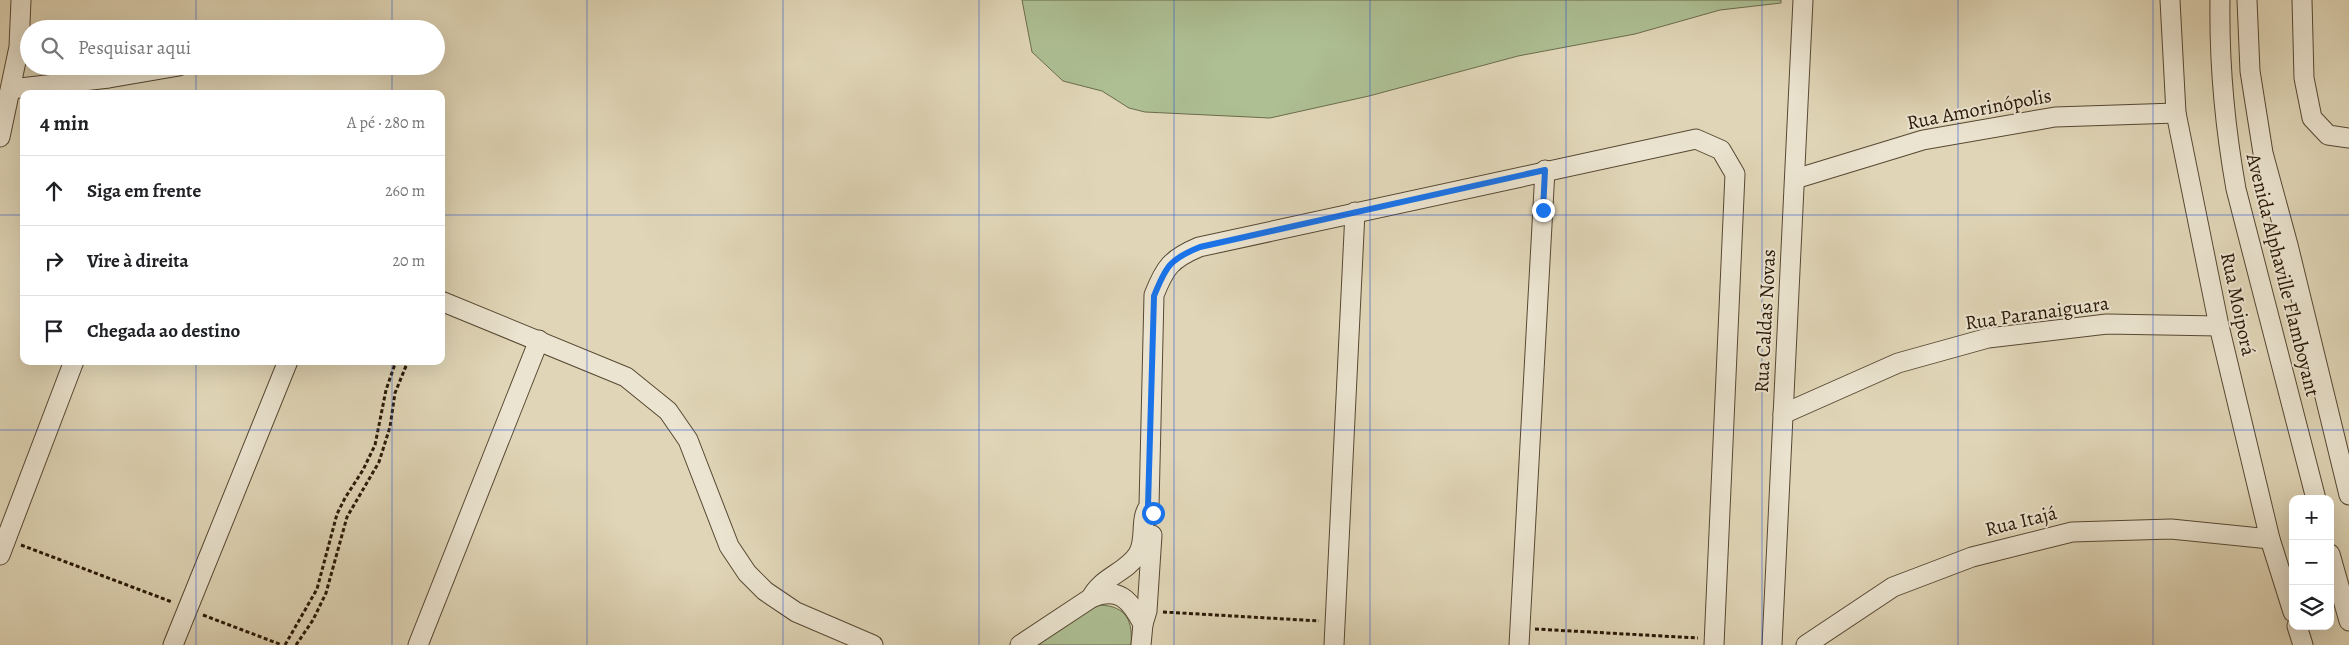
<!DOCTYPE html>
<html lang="pt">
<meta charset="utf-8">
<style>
:root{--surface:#fff;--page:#f2f2f2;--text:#202124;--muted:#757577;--line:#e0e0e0}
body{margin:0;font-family:Alegreya,serif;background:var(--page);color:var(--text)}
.controls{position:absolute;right:15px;bottom:15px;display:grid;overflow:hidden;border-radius:10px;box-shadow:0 5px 20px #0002}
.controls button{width:45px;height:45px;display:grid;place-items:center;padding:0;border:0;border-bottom:1px solid var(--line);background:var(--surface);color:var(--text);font:25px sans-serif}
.stop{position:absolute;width:15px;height:15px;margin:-11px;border:4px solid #1a73e8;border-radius:50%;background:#fff}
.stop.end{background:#1a73e8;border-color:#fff;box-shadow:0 1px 5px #0008}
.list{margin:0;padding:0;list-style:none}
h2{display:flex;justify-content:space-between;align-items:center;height:65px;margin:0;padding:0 20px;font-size:21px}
h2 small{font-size:16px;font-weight:400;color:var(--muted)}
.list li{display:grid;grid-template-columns:32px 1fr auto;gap:15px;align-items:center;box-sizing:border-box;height:70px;padding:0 20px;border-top:1px solid var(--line)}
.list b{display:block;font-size:19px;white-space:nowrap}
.list em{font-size:16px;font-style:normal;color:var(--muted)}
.icon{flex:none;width:28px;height:28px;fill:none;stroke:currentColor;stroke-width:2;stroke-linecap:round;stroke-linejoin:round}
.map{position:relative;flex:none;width:2349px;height:645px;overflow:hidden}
.search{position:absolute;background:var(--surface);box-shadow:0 5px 20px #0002;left:20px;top:20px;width:425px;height:55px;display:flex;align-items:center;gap:12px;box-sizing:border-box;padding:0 18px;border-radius:28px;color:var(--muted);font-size:19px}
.panel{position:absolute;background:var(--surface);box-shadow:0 5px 20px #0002;left:20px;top:90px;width:425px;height:275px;border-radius:10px}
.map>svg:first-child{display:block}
.green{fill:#adbf93;stroke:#6b6c4d}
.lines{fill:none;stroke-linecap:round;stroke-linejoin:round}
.minor-casing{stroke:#574833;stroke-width:21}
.path{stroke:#291807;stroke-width:3;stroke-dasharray:4 2.5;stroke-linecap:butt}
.minor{stroke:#ebe4d0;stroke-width:19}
.route{stroke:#1a73e8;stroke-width:6}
.grid{fill:none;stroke:#1d4ed8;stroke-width:1;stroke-opacity:0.55}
.labels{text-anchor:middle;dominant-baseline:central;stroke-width:4;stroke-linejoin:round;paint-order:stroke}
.street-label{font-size:20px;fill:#291807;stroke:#ebe4d0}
</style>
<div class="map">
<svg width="2349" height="645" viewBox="0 0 2349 645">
<rect width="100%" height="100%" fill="#e0d6b7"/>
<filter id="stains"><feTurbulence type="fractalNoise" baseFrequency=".004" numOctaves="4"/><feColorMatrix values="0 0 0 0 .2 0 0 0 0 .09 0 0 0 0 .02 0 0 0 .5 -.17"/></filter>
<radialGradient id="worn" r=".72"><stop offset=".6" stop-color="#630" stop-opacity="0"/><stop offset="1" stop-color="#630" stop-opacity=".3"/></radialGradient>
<g class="green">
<polygon points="1022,0 1781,0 1781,3 1720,10 1635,34 1518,56 1369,96 1270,118 1145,112 1129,108 1102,91 1063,81 1032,52"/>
<path d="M1100,605C1127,606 1133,622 1131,645H1038L1093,607Z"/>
</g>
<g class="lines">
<g class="minor-casing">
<g id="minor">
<polyline points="2170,0 2176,113 2219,326 2270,539 2293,612"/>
<path d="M2220,0C2219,63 2225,127 2236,189L2316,499"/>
<polyline points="2247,0 2250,71 2263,153 2288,245 2349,495"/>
<polyline points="2302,0 2304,78 2312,118 2328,135 2349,138"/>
<polyline points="11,89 109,78 179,66"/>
<polyline points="0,137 19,47 21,0"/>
<polyline points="1795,179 1923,140 2055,117 2176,113"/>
<polyline points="441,301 626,377 668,411 688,440 729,546 747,573 765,591 796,612 873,645"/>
<polyline points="1783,414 1898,363 1988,338 2107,324 2219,326"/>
<polyline points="2330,554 2349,621"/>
<polyline points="0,555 74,361"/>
<path d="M1091,598C1101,577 1126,573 1138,554C1147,539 1139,520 1149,506L1154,295C1165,267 1171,259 1199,247L1696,139L1721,150L1735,174L1714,645"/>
<polyline points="2297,626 2303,645"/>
<polyline points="173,645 288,361"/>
<polyline points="418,645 539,340"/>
<path d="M1020,645L1091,598C1119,586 1130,600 1143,624"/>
<polyline points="1141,645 1143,624 1147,611 1152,535"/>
<polyline points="1334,645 1355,212"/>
<polyline points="1519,645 1545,170"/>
<polyline points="1772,645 1803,0"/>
<polyline points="1806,645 1893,587 1972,557 2072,532 2171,529 2270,539"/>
</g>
</g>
<g class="path">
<polyline points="21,545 172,602"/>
<polyline points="1163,612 1319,621"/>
<polyline points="203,615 282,645"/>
<polyline points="1535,629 1698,638"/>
<polyline points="285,645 317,589 337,514 345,498 363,470 375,445 386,390 396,361"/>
<polyline points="296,645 313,620 326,593 347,517 379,462 390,427 395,393 408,361"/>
</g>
<use href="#minor" class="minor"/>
</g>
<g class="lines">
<path class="route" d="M1153,513L1148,506L1154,296C1166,266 1170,259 1200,247L1545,170L1543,210"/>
</g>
<path class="grid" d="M196,0V29M392,0V29M587,0V645M783,0V645M979,0V645M1174,0V645M1370,0V645M1566,0V645M1762,0V645M1958,0V645M2153,0V645M196,66V94M392,66V94M0,215H24M441,215H2349M196,361V645M392,361V645M0,430H2349"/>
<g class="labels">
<g class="street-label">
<text transform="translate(1979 109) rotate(-11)">Rua Amorinópolis</text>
<text transform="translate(2283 275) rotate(76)">Avenida Alphaville Flamboyant</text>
<text transform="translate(2238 304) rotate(78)">Rua Moiporá</text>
<text transform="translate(2037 313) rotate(-8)">Rua Paranaiguara</text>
<text transform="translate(1765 321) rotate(-87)">Rua Caldas Novas</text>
<text transform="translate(2021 521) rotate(-14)">Rua Itajá</text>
</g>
</g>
<rect width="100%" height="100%" filter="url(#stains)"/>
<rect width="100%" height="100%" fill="url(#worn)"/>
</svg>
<div class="controls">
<button>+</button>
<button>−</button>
<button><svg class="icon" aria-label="layers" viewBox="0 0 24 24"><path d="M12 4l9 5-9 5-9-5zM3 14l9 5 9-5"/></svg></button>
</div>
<div class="stop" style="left:1153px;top:513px"></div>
<div class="stop end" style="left:1543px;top:210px"></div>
<div class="search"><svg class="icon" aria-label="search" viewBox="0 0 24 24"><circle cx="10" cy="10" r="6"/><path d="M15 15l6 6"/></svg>Pesquisar aqui</div>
<section class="panel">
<h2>4 min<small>A pé · 280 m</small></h2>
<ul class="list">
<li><svg class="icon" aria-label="ahead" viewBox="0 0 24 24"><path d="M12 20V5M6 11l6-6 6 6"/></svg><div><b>Siga em frente</b></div><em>260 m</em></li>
<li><svg class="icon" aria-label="right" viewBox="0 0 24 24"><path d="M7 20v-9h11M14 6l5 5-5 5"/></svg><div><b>Vire à direita</b></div><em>20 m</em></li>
<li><svg class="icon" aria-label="arrive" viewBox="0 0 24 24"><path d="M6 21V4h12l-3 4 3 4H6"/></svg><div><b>Chegada ao destino</b></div></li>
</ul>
</section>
</div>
